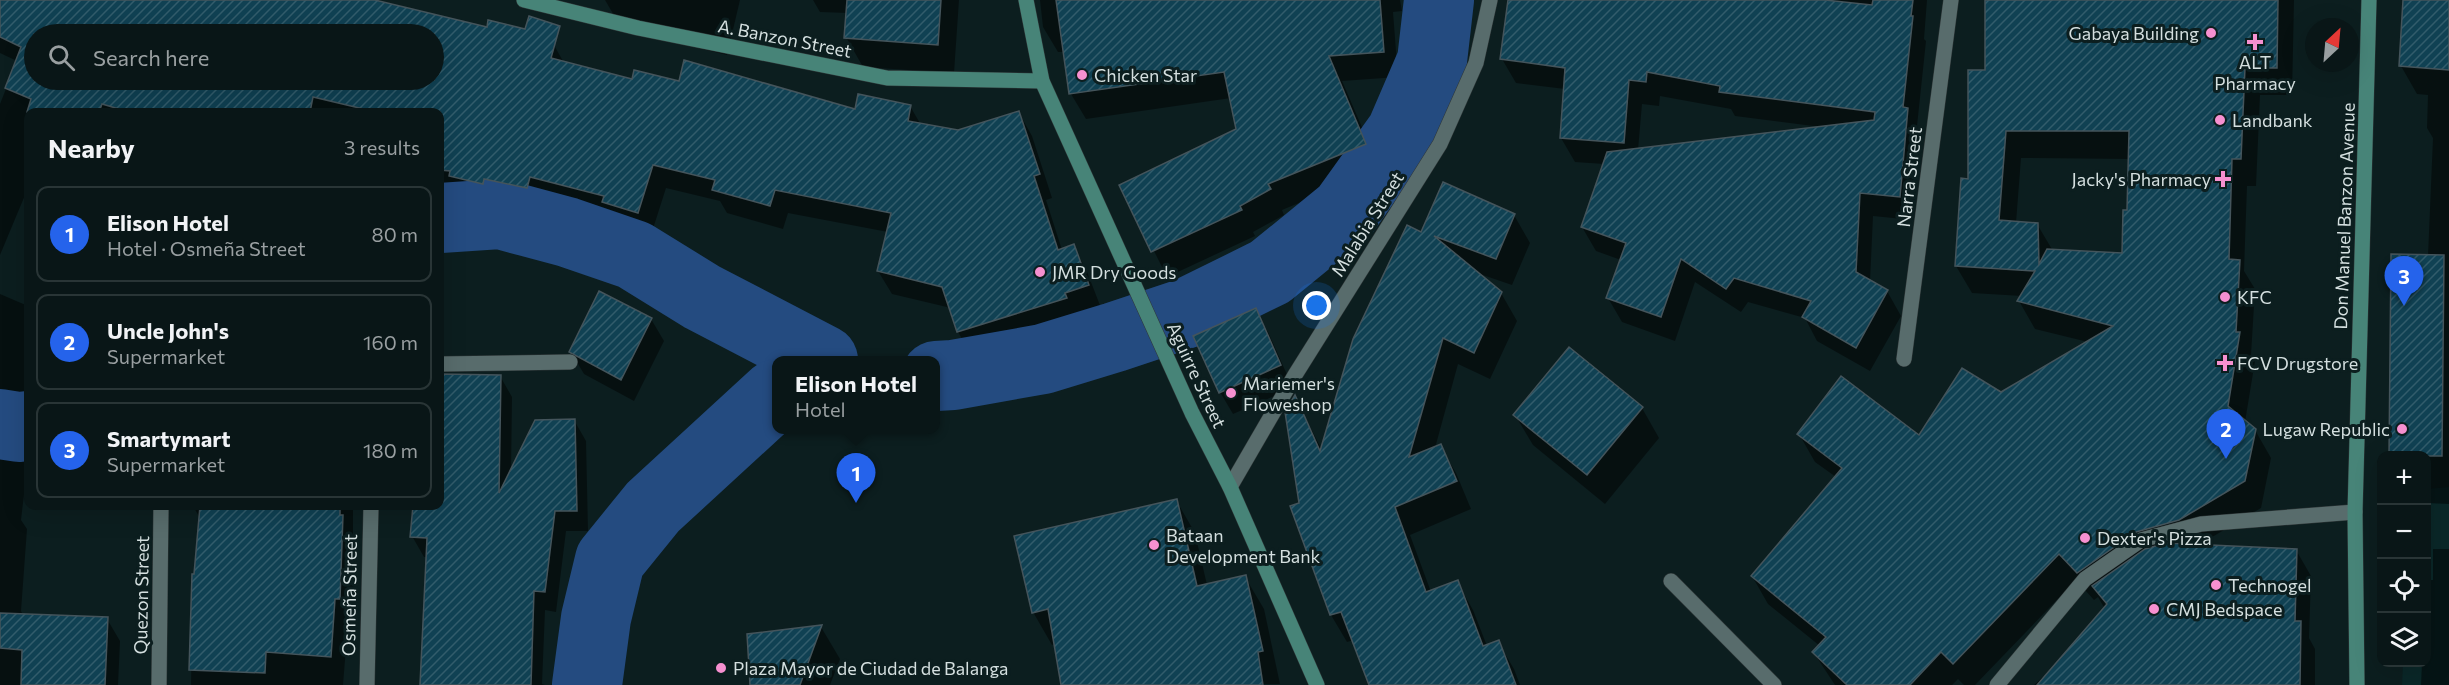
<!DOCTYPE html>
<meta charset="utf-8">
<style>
:root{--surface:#091617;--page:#121f20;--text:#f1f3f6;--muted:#999fa1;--line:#293536;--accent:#2563eb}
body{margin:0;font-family:Commissioner,sans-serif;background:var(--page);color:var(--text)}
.controls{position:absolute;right:18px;bottom:18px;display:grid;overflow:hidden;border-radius:12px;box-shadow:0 6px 24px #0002}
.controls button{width:54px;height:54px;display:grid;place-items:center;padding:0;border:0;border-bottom:2px solid var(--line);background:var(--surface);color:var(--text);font:30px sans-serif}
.compass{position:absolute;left:2305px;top:18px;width:54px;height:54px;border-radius:50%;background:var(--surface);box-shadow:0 6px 24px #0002;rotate:26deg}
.you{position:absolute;left:1317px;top:306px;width:21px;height:21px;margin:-15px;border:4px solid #fff;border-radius:50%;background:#1a73e8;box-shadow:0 0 0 9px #1a73e833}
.badge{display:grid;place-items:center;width:39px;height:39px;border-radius:50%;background:var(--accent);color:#fff;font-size:20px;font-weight:700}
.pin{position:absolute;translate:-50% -50px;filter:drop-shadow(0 2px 3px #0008)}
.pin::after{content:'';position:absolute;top:32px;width:21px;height:18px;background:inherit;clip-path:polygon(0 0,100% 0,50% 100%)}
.popup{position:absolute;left:772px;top:356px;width:168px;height:78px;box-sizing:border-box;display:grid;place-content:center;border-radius:12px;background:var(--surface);filter:drop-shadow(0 2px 4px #0005);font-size:20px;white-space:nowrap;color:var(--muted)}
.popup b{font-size:22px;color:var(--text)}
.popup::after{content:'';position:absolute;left:50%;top:100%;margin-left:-12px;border:12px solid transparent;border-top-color:var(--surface)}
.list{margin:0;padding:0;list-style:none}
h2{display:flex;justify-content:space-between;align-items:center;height:78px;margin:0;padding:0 24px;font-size:26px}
h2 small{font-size:20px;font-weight:400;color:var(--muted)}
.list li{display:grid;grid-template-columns:39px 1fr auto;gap:18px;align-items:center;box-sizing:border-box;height:96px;margin:0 12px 12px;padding:0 12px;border:2px solid var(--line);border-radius:12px}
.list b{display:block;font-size:22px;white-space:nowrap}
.list p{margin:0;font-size:20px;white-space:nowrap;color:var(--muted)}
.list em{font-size:20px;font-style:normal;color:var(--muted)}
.icon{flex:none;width:33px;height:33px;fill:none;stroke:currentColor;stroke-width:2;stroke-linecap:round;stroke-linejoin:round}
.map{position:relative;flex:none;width:2449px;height:685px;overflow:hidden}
.search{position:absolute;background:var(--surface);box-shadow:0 6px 24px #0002;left:24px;top:24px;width:420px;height:66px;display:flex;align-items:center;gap:15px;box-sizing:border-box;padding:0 21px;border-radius:33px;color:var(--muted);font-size:22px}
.panel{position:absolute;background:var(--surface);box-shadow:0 6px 24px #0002;left:24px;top:108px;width:420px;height:402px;border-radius:12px}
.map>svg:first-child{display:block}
.built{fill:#0a2728}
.shadow{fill:#0007;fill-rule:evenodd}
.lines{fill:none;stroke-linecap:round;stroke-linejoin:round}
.river{stroke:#244b80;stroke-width:70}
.building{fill:url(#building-hatch);stroke:#44545b;stroke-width:1.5;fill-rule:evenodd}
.minor-casing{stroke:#2f3738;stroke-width:16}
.secondary-casing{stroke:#2f3738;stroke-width:16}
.minor{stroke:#586c6c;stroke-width:15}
.secondary{stroke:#478478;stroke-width:15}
.poi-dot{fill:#f690d0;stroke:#0c1e1f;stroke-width:2}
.labels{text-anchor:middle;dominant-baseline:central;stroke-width:6;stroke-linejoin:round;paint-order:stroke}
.poi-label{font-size:18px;fill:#d4dfdf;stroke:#0c1e1f;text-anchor:start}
.street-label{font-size:18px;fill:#d4dfdf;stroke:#0c1e1f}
</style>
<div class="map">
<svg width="2449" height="685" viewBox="0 0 2449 685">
<defs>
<pattern id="building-hatch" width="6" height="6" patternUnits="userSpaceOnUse" patternTransform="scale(1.5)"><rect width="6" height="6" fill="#104153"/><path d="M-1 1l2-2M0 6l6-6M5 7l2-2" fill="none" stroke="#325c6b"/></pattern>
</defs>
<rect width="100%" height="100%" fill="#0c1e1f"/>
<polygon class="built" points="2449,487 2449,685 2402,685 2403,663 2426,662 2427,489"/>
<g class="shadow">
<path d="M0,0H378L409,8L410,10L554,45L564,63L633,81L680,82L856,111L910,106L921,125L958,131L1019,113L1032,136L1052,198L1046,200L1062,250L1073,246L1086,269L1101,308L1077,317L1079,321L972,355L958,332L951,308L892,294L878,271L888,232L788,213L783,229L727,213L720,201L666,188L651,235L617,225L613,217L543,199L540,211L497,201L496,206L440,194V112H28V188L0,255V104L17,61L0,53ZM34,34H434V80H34Z"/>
<polygon points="605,0 740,0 727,55 622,29"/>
<polygon points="813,0 959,0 954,73 863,67 846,37 848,13 820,12"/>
<polygon points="1040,0 1400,0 1402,11 1393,12 1398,77 1342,81 1380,169 1282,210 1284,215 1253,232 1255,236 1167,277 1121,185 1238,130 1231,98 1086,119 1071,94 1065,52 1058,52 1043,27"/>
<path d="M1509,0H1927L1924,39L1926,41L1917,126L1921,133L1913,220L1873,216L1870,282L1887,291L1901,316L1870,371L1817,341L1805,318L1748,302L1741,312L1695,282L1675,341L1622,322L1608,298L1621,260L1596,251L1582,227L1604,164L1575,162L1561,138L1565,89L1516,83L1502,59ZM1660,96L1731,109L1735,116L1821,127L1638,150L1642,104L1659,106Z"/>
<path d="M1986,0H2294L2292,95H2260L2256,186H2247L2244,271L2255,289L2251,355L2255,361L2245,422L2255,430L2271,458L2261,508L2197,546L2296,550L2311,576L2309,638L2315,649V685H2034L2054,667L2105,609L2098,597L2094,600L2076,580L1975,685H1964L1958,679L1952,685H1835L1814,653L1820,646L1768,604L1752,576L1836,477L1815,462L1799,434L1920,437L2001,394L2088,342L2035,329L2019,301L2022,296L1972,293L1956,266L1986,72ZM2021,158L2130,159L2128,212L2123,254L2053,251L2037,224L2016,223Z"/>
<polygon points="2405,0 2449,0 2449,504 2426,503 2428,256 2433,138 2427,128 2428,95 2417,94 2401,66"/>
<polygon points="1514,215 1530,243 1512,285 1477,273 1501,293 1517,321 1490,379 1458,364 1435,448 1440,446 1456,473 1471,509 1410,535 1431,592 1457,582 1473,610 1487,646 1498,642 1514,669 1520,685 1372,685 1354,640 1347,642 1331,615 1292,507 1300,504 1295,398 1322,450 1421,234"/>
<polygon points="0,294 28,306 28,410 0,398"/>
<polygon points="1255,310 1268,332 1293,388 1233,414 1220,392"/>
<polygon points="651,319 664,341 634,401 584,374 571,352"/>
<polygon points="440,375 500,376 512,397 511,472 574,420 586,441 588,531 566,531 556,612 545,610 542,684 545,685 422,685 428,557 424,557 412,536 414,506 440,506"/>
<polygon points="1642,408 1659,438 1605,504 1533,445 1515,415"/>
<polygon points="0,437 15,439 28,461 21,520 27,529 21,611 23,615 107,619 120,641 118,685 0,685"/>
<polygon points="1176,500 1195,533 1207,585 1245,577 1264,609 1280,684 1062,685 1055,644 1052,645 1033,612"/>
<polygon points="193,506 353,506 353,534 356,539 353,622 348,622 343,685 191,685 193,576 196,576 200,518"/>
<polygon points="2433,549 2449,549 2449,685 2421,685 2422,662 2426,662 2426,580 2433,580"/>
<polygon points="821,627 840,659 830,685 752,685"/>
</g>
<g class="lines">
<g class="river">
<polyline points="440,218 500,214 567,232 634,255 702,297 823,360"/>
<polyline points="936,376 953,375 1043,359 1115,337 1187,313 1270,272 1345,211 1401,133 1432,61 1439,0"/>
<polyline points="0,424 19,427 28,426"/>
<polyline points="587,685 596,618 610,560 653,507 776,394"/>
</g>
</g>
<g class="building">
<path d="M0,0H375L487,27L488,20L525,29L529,16L560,26L551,58L632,79L634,70L679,81L684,60L855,109L858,94L911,105L908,121L958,130L1019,111L1040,174L1034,176L1058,250L1074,244L1089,285L1065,293L1067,298L957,332L942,287L877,271L891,213L775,190L770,206L712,190L715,180L653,165L638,213L602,202L604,196L530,177L527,188L484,179L483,184L449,176L450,171L440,170V112H376L313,97L310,112H129L102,104L99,112H27L31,99L5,88L21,47L0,37ZM34,34H434V80H34Z"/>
<polygon points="847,0 941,0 938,45 844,38"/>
<polygon points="1056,0 1380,0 1384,52 1329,56 1366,144 1268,184 1271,189 1240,206 1242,210 1151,252 1119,185 1236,129 1224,72 1069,94"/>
<polygon points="1508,0 1825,0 1872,5 1873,0 1913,0 1911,16 1913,16 1903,107 1908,108 1900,197 1860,193 1856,272 1888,290 1856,348 1802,317 1811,301 1734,278 1726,289 1681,259 1661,317 1606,298 1626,243 1581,227 1607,152 1874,120 1875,112 1719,92 1720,86 1647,72 1646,82 1629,80 1624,143 1560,138 1565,68 1500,59"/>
<path d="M1985,0H2278L2277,68H2245L2241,159H2232L2229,259L2240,260L2236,332H2240L2228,406L2256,429L2245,481L2179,520L2136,532L2077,573L2059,554L1953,664L1941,652L1910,685H1847L1812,652L1826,637L1751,576L1842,468L1797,434L1841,376L1919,435L1962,368L2001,392L2113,326L2017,301L2035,271L1955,266L1961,178L1968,179V70H1985ZM2006,131H2129L2127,210H2123L2122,253L2047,249L2039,264L2038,223L1999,220Z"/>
<polygon points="2403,0 2449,0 2449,70 2399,66"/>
<polygon points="1443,182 1515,214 1496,259 1434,236 1502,292 1474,353 1443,338 1409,457 1441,444 1457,481 1395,507 1426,592 1458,580 1483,646 1499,640 1516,685 1369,685 1341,612 1330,615 1290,506 1299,503 1285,412 1295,395 1320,451 1353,339 1407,225 1421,232"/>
<polygon points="2391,254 2444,255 2442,456 2389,456"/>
<polygon points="599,291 652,318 621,380 569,352"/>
<polygon points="1256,308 1281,365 1219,393 1193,336"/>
<polygon points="1569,347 1643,407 1587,475 1513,415"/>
<polygon points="440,374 501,375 499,493 535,420 575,419 577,511 555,511 545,592 534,591 531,685 420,685 427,538 410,537 413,506 440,506"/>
<polygon points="1177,499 1197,586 1246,575 1263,651 1258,652 1263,685 1061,685 1048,609 1032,613 1014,536"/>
<polygon points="200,506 340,506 340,515 343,515 340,599 335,599 331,657 266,652 265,673 189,670 192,574 194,574"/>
<polygon points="2166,543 2297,549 2295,621 2301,621 2300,685 2037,685 2107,604 2092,586 2145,549"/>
<polygon points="0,613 108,617 105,685 21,685 22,650 0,648"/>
<polygon points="822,625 800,685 750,685 747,634"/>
</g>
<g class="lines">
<g class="minor-casing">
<g id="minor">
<polyline points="1904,359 1951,0"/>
<polyline points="440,364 570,362"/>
<polyline points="1230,487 1295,375 1440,144 1476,63 1490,0"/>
<polyline points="1671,581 1774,685"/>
<polyline points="159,685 161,506"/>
<polyline points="367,685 371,506"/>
<polyline points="1997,685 2085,579 2141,540 2201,524 2355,512"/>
</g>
</g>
<g class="secondary-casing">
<g id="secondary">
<polyline points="524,0 638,28 887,78 1042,81"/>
<polyline points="1026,0 1042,81 1192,413 1230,487 1317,685"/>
<polyline points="2357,685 2355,512 2369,0"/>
</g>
</g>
<use href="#minor" class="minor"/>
<use href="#secondary" class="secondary"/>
</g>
<g class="poi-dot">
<circle cx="2211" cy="33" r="6"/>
<path d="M2252 33h6v6h6v6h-6v6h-6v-6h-6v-6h6z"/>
<circle cx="1082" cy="75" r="6"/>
<circle cx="2220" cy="120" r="6"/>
<path d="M2220 170h6v6h6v6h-6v6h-6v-6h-6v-6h6z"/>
<circle cx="1040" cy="272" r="6"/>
<circle cx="2225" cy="297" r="6"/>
<path d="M2222 354h6v6h6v6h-6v6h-6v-6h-6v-6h6z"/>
<circle cx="1231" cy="393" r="6"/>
<circle cx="2402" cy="429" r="6"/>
<circle cx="2085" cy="538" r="6"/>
<circle cx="1154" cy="545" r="6"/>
<circle cx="2216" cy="585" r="6"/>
<circle cx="2154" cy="609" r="6"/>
<circle cx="721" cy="668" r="6"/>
</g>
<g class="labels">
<g class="poi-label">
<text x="2199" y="33" text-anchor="end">Gabaya Building</text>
<text x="2255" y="62" text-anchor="middle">ALT<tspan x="2255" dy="21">Pharmacy</tspan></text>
<text x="1094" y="75">Chicken Star</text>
<text x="2232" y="120">Landbank</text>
<text x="2211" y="179" text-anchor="end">Jacky's Pharmacy</text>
<text x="1052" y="272">JMR Dry Goods</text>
<text x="2237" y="297">KFC</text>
<text x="2237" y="363">FCV Drugstore</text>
<text x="1243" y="383">Mariemer's<tspan x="1243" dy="21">Floweshop</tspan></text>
<text x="2390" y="429" text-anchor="end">Lugaw Republic</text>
<text x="1166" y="535">Bataan<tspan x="1166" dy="21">Development Bank</tspan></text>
<text x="2097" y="538">Dexter's Pizza</text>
<text x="2228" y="585">Technogel</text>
<text x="2166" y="609">CMJ Bedspace</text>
<text x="733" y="668">Plaza Mayor de Ciudad de Balanga</text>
</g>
<g class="street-label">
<text transform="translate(785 38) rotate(11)">A. Banzon Street</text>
<text transform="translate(1909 177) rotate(-83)">Narra Street</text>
<text transform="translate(2344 216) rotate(-88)">Don Manuel Banzon Avenue</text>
<text transform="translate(1367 224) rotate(-58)">Malabia Street</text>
<text transform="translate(1197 375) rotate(65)">Aguirre Street</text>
<text transform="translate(141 595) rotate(-89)">Quezon Street</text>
<text transform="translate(349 595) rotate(-89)">Osmeña Street</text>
</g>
</g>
</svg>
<div class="controls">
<button>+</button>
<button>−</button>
<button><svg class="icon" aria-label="locate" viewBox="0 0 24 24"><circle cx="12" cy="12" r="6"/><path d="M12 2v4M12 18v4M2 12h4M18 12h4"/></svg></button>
<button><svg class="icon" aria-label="layers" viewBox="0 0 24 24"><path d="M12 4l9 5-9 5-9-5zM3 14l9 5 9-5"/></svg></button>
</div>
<svg class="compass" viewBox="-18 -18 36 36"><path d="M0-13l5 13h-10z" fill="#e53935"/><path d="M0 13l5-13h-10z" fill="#999fa1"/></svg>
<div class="you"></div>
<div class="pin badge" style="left:856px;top:503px">1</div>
<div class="popup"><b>Elison Hotel</b>Hotel</div>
<div class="pin badge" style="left:2226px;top:459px">2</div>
<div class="pin badge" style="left:2404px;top:306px">3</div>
<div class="search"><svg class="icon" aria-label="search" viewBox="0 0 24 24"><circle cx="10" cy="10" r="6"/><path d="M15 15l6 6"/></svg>Search here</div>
<section class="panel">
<h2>Nearby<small>3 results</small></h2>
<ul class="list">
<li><span class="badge">1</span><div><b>Elison Hotel</b><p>Hotel · Osmeña Street</p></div><em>80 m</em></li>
<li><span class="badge">2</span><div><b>Uncle John's</b><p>Supermarket</p></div><em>160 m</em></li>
<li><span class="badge">3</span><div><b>Smartymart</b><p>Supermarket</p></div><em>180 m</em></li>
</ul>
</section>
</div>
